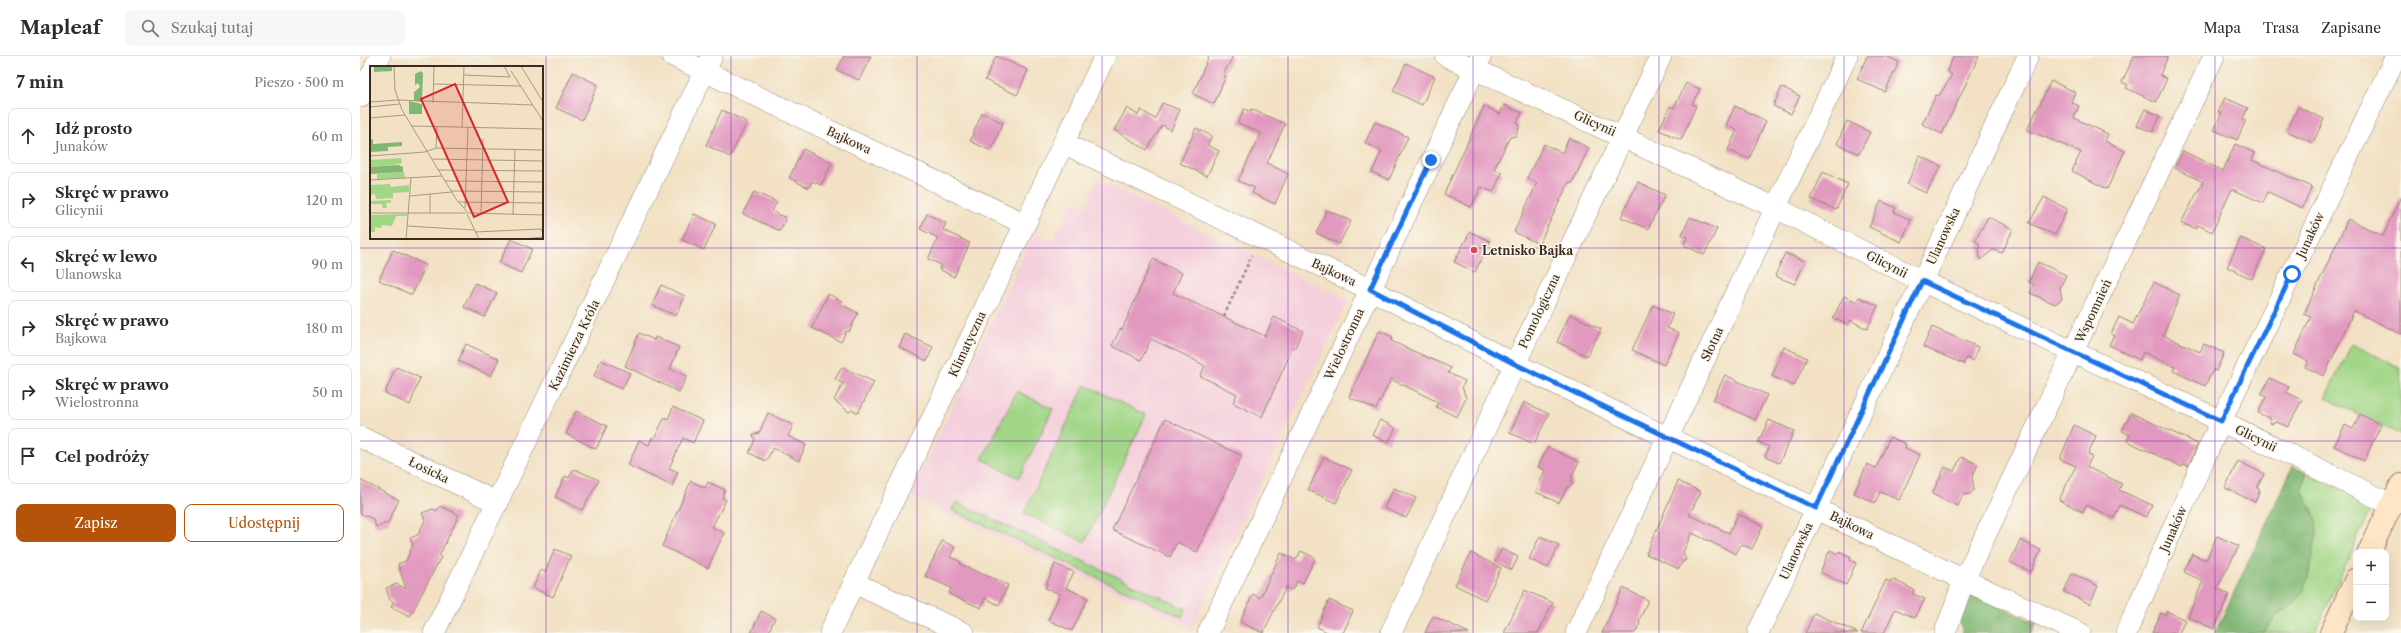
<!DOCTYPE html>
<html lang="pl">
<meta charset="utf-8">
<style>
:root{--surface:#fff;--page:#f7f7f7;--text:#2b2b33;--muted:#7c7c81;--line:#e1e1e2;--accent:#b45309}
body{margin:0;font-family:"Libre Caslon Text",serif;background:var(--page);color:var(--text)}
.controls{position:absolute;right:12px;bottom:12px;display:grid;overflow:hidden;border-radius:8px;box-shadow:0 4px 16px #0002}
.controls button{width:36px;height:36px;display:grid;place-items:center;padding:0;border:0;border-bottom:1px solid var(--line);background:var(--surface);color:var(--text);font:20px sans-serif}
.stop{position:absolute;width:12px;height:12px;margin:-9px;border:3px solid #1a73e8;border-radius:50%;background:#fff}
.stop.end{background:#1a73e8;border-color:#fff;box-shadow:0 1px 4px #0008}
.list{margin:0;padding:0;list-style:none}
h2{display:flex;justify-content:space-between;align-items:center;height:52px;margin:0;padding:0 16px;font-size:17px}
h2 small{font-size:13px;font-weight:400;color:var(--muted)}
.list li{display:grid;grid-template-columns:26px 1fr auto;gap:12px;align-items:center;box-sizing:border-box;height:56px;margin:0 8px 8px;padding:0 8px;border:1px solid var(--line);border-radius:8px}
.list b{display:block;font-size:15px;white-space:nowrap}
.list p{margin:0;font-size:13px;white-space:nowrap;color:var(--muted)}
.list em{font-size:13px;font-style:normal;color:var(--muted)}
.actions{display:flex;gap:8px;padding:12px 16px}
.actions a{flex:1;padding:9px 0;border:1px solid var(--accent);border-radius:8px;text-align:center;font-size:14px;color:var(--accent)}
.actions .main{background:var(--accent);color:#fff}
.icon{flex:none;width:22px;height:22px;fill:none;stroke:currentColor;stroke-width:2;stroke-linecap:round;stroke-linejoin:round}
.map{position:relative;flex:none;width:2041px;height:577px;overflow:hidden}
header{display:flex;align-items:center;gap:24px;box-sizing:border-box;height:56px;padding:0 20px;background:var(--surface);border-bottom:1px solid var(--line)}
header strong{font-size:19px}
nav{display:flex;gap:22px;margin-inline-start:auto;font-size:14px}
.search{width:280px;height:36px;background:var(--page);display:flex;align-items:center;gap:10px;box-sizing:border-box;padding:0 14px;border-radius:8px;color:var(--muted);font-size:15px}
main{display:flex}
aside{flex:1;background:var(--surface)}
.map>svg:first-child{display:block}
.built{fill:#f4cfdc}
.green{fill:#a1d686;stroke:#6e8052}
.forest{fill:#80b773;stroke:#5e7048}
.building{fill:#e299bf}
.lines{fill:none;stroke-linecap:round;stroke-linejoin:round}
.street-casing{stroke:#968671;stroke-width:22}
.secondary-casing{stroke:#968671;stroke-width:24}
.path{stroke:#968671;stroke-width:2.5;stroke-dasharray:3 3;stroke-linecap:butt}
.street{stroke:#fff;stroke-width:21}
.secondary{stroke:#fde5c5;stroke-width:22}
.route{stroke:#1a73e8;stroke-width:5}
.grid{fill:none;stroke:#7b2cbf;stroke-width:1;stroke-opacity:0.55}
.poi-dot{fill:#d1495b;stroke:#fbf7ec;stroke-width:1.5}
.labels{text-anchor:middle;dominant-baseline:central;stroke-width:3;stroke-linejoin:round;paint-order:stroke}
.street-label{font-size:12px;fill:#3b2a1e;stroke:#fbf7ec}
.poi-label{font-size:12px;font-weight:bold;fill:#3b2a1e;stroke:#fbf7ec;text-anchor:start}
.inset-road{fill:none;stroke:#a99882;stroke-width:1}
.view{fill:#d62828;fill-opacity:0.15;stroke:#d62828;stroke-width:2}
.inset-edge{fill:none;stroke:#3b2a1e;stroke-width:2}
</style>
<header>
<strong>Mapleaf</strong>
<div class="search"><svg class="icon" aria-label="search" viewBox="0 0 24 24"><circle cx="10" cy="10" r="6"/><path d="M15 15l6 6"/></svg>Szukaj tutaj</div>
<nav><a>Mapa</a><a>Trasa</a><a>Zapisane</a></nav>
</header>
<main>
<aside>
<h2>7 min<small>Pieszo · 500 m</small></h2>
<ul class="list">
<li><svg class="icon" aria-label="ahead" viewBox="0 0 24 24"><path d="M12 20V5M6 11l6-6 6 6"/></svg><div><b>Idź prosto</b><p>Junaków</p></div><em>60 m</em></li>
<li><svg class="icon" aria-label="right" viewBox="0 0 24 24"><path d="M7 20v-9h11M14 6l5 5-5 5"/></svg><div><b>Skręć w prawo</b><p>Glicynii</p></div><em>120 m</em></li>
<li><svg class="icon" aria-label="left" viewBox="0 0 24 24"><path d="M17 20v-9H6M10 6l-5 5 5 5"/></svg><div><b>Skręć w lewo</b><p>Ulanowska</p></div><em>90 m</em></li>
<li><svg class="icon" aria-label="right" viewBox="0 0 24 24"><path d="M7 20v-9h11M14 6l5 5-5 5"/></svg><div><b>Skręć w prawo</b><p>Bajkowa</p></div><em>180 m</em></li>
<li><svg class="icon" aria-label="right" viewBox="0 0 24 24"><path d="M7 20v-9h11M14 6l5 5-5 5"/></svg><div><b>Skręć w prawo</b><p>Wielostronna</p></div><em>50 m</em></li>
<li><svg class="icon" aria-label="arrive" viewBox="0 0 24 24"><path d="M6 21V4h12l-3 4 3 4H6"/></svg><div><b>Cel podróży</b></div></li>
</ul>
<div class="actions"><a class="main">Zapisz</a><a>Udostępnij</a></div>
</aside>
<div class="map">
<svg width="2041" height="577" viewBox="0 0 2041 577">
<rect width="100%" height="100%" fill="#fbf7ec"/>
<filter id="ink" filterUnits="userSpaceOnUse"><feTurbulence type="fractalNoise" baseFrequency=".025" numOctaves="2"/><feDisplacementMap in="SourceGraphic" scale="8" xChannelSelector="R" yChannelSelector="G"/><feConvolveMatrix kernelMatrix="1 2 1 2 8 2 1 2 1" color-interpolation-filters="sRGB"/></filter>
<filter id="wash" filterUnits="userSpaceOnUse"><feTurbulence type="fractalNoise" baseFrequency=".012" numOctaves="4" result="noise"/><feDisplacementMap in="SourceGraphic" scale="16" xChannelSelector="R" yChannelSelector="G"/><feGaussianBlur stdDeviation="0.9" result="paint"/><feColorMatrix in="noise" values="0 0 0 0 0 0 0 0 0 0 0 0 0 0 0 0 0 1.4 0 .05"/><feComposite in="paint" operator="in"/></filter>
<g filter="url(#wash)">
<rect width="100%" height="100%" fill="#f2e1c4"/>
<polygon class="built" points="737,124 988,244 832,572 550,440 674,176 693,184 712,145 725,151"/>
<g class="green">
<polygon points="1992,288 2041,312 2040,378 1965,342"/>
<polygon points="725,329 786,359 725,486 664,457"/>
<polygon points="657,335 693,353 659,422 622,403"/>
<polygon points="1946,417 2013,448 1955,577 1903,577 1918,558 1930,551 1942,536 1949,521 1957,476 1953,454 1948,449 1942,433"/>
<polygon points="596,446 826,553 822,561 592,454"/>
</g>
<g class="forest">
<polygon points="1933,410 1946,417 1942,433 1956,464 1957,476 1949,521 1943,536 1930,551 1918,558 1903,577 1855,577"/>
<polygon points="1610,536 1676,567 1672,577 1603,577 1598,558"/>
</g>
<g id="blocks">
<g class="building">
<polygon points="484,0 511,0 499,24 477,14"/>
<polygon points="636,0 668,14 657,39 625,24"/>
<polygon points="849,0 873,0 863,19 866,20 854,48 833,38"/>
<polygon points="1507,0 1526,0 1539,6 1525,36 1497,23"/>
<polygon points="1594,0 1619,0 1582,78 1562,68 1576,39 1579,40 1592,19 1587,15"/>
<polygon points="1774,0 1808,0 1800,19 1807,23 1796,46 1766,32 1768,29 1762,26"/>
<polygon points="1046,7 1075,21 1062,49 1033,35"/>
<polygon points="213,16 238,29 222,64 196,52"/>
<polygon points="1691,25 1715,36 1711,46 1719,50 1714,62 1748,78 1745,85 1765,95 1747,133 1712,115 1721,96 1667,74"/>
<polygon points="1326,27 1340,33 1332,48 1336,50 1321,84 1299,74 1310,50 1314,52"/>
<polygon points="1422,31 1440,40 1431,58 1413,50"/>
<polygon points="1865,42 1888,52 1883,63 1886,64 1877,84 1854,74 1862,57 1858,56"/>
<polygon points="802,47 820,54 811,74 802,69 787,94 754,74 767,52 778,59 781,54 795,63"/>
<polygon points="1144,49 1162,57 1157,66 1159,72 1156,80 1150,81 1134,113 1142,117 1133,136 1121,131 1111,151 1084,138 1124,50 1140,58"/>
<polygon points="1375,50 1406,65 1389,103 1368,94 1377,74 1366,69"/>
<polygon points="1938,51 1964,63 1953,87 1927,75"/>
<polygon points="884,53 890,56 891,53 925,68 907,107 928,118 915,148 892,137 895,132 878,125 901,77 878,67"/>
<polygon points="1785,53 1800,60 1793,76 1777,70"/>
<polygon points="362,54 387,66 370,101 346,89"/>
<polygon points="622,57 643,67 631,95 610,85"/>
<polygon points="1487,65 1510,76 1499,98 1477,88"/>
<polygon points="1015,66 1048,81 1029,124 1012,116 1022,95 1005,87"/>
<polygon points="836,72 852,80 847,89 859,95 847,120 820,107"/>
<polygon points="1209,82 1229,92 1212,127 1209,126 1179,188 1154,176 1177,127 1167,122 1184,88 1202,97"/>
<polygon points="1875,88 1895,97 1892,104 1952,131 1942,152 1908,136 1903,147 1872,133 1852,176 1838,169 1836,173 1821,167 1843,126 1815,112 1823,95 1863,115"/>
<polygon points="443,93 472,107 461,129 452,125 449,132 429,122"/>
<polygon points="1560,100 1581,110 1566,137 1547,128"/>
<polygon points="1463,116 1488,128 1476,154 1451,143"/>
<polygon points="1278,126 1305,139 1288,173 1261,161"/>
<polygon points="394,136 417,146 412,155 426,162 420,175 383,158"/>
<polygon points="2041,140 2041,278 1994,255 1964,320 1945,311 1948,305 1934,298 1951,261 1944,258 1988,163 2023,180"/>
<polygon points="1684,141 1707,153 1695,179 1669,167"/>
<polygon points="1521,145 1536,152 1534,156 1551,164 1541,186 1509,171"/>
<polygon points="967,154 991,165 979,188 956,177"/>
<polygon points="334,158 356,168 344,194 322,184"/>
<polygon points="567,158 586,167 583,174 610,187 594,221 579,213 581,209 568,203 578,182 560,173"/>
<polygon points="1330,161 1357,173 1344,199 1324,189 1327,181 1322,179"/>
<polygon points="1628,161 1653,173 1642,197 1633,194 1620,204 1619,187 1615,185"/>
<polygon points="1110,176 1130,185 1115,216 1094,206"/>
<polygon points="1881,182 1906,193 1892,223 1867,211"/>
<polygon points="151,183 172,193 161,217 139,207"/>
<polygon points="33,194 66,209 52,239 19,224"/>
<polygon points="1425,197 1445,205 1435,228 1415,220"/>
<polygon points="793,203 822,217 813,237 905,280 914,261 943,275 935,291 933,291 902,361 873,347 877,338 840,320 845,310 829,301 791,283 781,304 752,290 760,273 762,274"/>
<polygon points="1678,206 1706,219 1700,232 1702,243 1695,248 1670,237 1674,229 1669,226"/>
<polygon points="1794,226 1820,239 1803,279 1840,296 1844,288 1864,297 1856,315 1853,314 1845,330 1813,315 1815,311 1783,296 1780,304 1749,289 1754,279 1751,278 1759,261 1773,268"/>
<polygon points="115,227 137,237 125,261 104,251"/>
<polygon points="301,229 325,240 316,260 292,249"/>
<polygon points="468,238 482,245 481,248 498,257 489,276 486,275 481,286 452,272"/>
<polygon points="1484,240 1497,246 1499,241 1518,250 1507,273 1490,264 1488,269 1473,262"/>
<polygon points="1293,249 1313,258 1307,272 1319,277 1304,309 1272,294"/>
<polygon points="1210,258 1241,273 1227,300 1197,286"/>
<polygon points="1572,271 1618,291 1613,305 1606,302 1604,308 1563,291"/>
<polygon points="1019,275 1033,281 1031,285 1091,312 1088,317 1105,325 1102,331 1106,342 1097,361 1076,351 1078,346 1031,323 1016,353 989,341"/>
<polygon points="279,277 294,284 295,281 319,291 310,313 327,320 319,336 265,310"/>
<polygon points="545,278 573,291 567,305 539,291"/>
<polygon points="106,288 139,303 131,320 98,305"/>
<polygon points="1424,291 1447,302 1434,330 1412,320"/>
<polygon points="241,304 270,317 262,333 234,320"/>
<polygon points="36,311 60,322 50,349 25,337"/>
<polygon points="482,311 514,326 498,357 492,354 489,356 474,344 483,328 475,323"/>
<polygon points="1365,319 1407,339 1395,364 1353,344"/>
<polygon points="1910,322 1929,331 1926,336 1942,344 1928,371 1917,366 1911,368 1909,362 1898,357 1906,341 1901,338"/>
<polygon points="1164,346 1189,358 1174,388 1150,377"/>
<polygon points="313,351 343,365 333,387 323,382 309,412 318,416 312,430 268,409 279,384 289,389 292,381 294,383 305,361 308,363"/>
<polygon points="216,355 247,370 236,393 206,378"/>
<polygon points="408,357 433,369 428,380 446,389 439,405 413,392 406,405 389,397 395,384 393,379 399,377"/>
<polygon points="1771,357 1838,388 1828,410 1824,408 1822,411 1767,385 1770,379 1762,375"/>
<polygon points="2000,358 2021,369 2004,405 1974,390 1985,369 1993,373"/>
<polygon points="805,363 882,400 837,496 817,486 810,501 752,474"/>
<polygon points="1020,364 1036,372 1028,387 1012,379"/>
<polygon points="1409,364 1434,375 1419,407 1405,401 1409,391 1398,386"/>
<polygon points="1714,369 1736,380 1728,398 1732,400 1727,411 1762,428 1759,434 1792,449 1786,461 1760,449 1754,462 1726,449 1723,456 1699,444 1716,410 1700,403"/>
<polygon points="1530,381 1546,388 1545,392 1560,399 1539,444 1520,436 1515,447 1494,437 1507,408 1516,412"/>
<polygon points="1188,391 1219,406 1212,420 1212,428 1207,432 1199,447 1176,436 1185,414 1178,411"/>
<polygon points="964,401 992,414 976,447 948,434"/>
<polygon points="1601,401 1618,408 1612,421 1614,434 1610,438 1603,439 1598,450 1572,438 1585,411 1594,415"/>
<polygon points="1878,405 1904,418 1897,432 1900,434 1895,446 1865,432"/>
<polygon points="214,413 239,424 222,454 195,441 205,420 209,422"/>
<polygon points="0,424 39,444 28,467 16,471 13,463 0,457"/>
<polygon points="331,425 345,432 348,426 365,434 362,442 366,444 352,471 364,477 348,512 302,490"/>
<polygon points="1318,425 1341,436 1329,459 1369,477 1378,458 1403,470 1392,493 1381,488 1376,498 1332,477 1323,496 1326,504 1322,506 1319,513 1286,498"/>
<polygon points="1034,432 1056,442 1046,462 1024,452"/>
<polygon points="80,450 99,459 79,500 81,501 50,560 31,551 34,546 30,544 26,532 37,528 46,533 38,508 46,505 53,489 50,482 58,479 65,464 62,457 73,453 77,455"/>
<polygon points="1180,480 1199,489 1188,512 1169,503"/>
<polygon points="1857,480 1879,490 1857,532 1869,538 1854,573 1828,561 1843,525 1824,516 1832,498 1846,504"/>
<polygon points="1660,484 1681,494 1671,516 1650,506"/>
<polygon points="582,485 595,491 590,501 601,506 600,508 648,529 639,549 625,542 621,552 589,538 591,532 565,520"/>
<polygon points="195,493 211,500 193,541 173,532 181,514 185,516"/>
<polygon points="1142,493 1158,501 1152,514 1135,506"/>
<polygon points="1470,494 1478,498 1479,495 1491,501 1490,504 1496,507 1486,529 1460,516"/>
<polygon points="941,495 955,502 943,527 937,525 932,534 926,531 903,577 880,566 893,538 900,542 921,497 936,504"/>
<polygon points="1111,497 1141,512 1125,544 1095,529"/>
<polygon points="695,508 714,516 706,532 728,542 712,575 688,564 700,538 685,532"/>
<polygon points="1712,517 1738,530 1730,548 1704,536"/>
<polygon points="1532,523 1554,534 1553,538 1565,543 1555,562 1535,553 1524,577 1501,577 1526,524 1531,526"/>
<polygon points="1263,532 1288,544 1279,565 1280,568 1275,577 1242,577"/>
<polygon points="1165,534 1193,547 1188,556 1178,577 1144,577"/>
<polygon points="969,544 993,555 983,577 969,577 957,571"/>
<polygon points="401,555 415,562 408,577 391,577"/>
<polygon points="1807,555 1825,564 1819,577 1792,577 1801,557 1805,559"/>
<polygon points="1454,557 1498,577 1445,577"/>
<polygon points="1073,560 1109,577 1065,577"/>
</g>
</g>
</g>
<g filter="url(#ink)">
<use href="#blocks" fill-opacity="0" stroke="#968671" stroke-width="1"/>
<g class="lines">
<g class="street-casing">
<g id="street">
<polyline points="313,0 665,168"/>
<polyline points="1086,0 1416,152 1562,225 1861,365 2032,449"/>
<polyline points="15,11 20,0"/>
<polyline points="0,41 11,19"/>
<polyline points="703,87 1009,233 1155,308 1604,524 1720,577"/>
<polyline points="0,381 138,447"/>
<polyline points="494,527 604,577"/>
<polyline points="74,577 352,0"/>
<polyline points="470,577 745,0"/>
<polyline points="848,577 1121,0"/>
<polyline points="1031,577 1155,308 1301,0"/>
<polyline points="1216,577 1487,0"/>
<polyline points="1398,577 1668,0"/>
<polyline points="1585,577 1604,524 1854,0"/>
<polyline points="1766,577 1861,365 2036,0"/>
</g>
</g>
<g class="secondary-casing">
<g id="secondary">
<polyline points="2009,496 2041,429"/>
<polyline points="1971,577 1996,523"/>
</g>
</g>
<polyline class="path" points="864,260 892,199"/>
<use href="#street" class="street"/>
<use href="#secondary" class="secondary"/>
</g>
</g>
<g class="lines" filter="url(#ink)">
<polyline class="route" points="1071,104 1010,233 1155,308 1456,452 1562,225 1861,365 1932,218"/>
</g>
<path class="grid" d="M186,0V577M371,0V577M557,0V577M742,0V577M928,0V577M1113,0V577M1299,0V577M1484,0V577M1670,0V577M1855,0V577M0,192H2041M0,385H2041"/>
<circle class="poi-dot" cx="1114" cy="194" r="4"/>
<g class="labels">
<g class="street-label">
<text transform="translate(1235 67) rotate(24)">Glicynii</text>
<text transform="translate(489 84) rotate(25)">Bajkowa</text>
<text transform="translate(1950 179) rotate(-65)">Junaków</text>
<text transform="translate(1583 180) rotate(-65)">Ulanowska</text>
<text transform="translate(1527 208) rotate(27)">Glicynii</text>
<text transform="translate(974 216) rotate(25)">Bajkowa</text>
<text transform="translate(1179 255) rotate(-65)">Pomologiczna</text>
<text transform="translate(1733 255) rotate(-65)">Wspomnień</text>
<text transform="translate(607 288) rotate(-65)">Klimatyczna</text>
<text transform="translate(984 288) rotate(-65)">Wielostronna</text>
<text transform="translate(1352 288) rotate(-65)">Słotna</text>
<text transform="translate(214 289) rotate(-64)">Kazimierza Króla</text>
<text transform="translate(1896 382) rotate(26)">Glicynii</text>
<text transform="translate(69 414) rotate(26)">Łosicka</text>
<text transform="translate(1492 469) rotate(26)">Bajkowa</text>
<text transform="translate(1813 473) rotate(-66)">Junaków</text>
<text transform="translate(1436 495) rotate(-65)">Ulanowska</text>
</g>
<g class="poi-label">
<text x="1122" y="194">Letnisko Bajka</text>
</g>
</g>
<g transform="translate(10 10)">
<rect width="173" height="173" fill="#f2e1c4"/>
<path d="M31,92L32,97L24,99L0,101V94ZM34,106L35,112L7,113V108ZM20,118L21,121L39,119V126L23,127V132L6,133L5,128L0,129V119ZM21,134V137H16L17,142H13L12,138H0V135ZM37,148V150H26L22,160L12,159L11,162L5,161V166H0V149Z" fill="#a1d686"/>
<path d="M4,0H22V5L4,6ZM51,5L53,7L52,36L44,35V26L50,21L48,17L45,19V8ZM39,35L52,38V48H39ZM3,73V78L32,76V80L18,81V85L0,86V74ZM29,99L33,101V106L0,108V101Z" fill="#80b773"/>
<path class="inset-road" d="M24,0L25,24L32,44L86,133L98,147M151,0L173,36M141,5L173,55M94,9L140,11L134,0M63,18L151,20M28,34L163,39M0,36L28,34M63,37L64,0M0,41L29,38M0,52L35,49M42,60L173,63M92,61L94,0M66,82L67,60M0,90L55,86L66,82L173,84M62,93L173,95M68,104L173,105M0,114L72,110M75,115L173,116M81,125L173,126M60,128V147M40,130L82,126M88,136L173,137M95,142L98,61M0,147H96M98,147L173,149M111,147L113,73M97,148L109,173M143,148L145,83M37,160L104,164M105,166L171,163L173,167M36,173L41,112M153,173L173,171"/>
<path class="view" d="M85,18L138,136L104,151L51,33Z"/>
<rect width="173" height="173" class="inset-edge"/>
</g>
</svg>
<div class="controls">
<button>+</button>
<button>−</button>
</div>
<div class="stop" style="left:1932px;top:218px"></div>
<div class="stop end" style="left:1071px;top:104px"></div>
</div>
</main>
